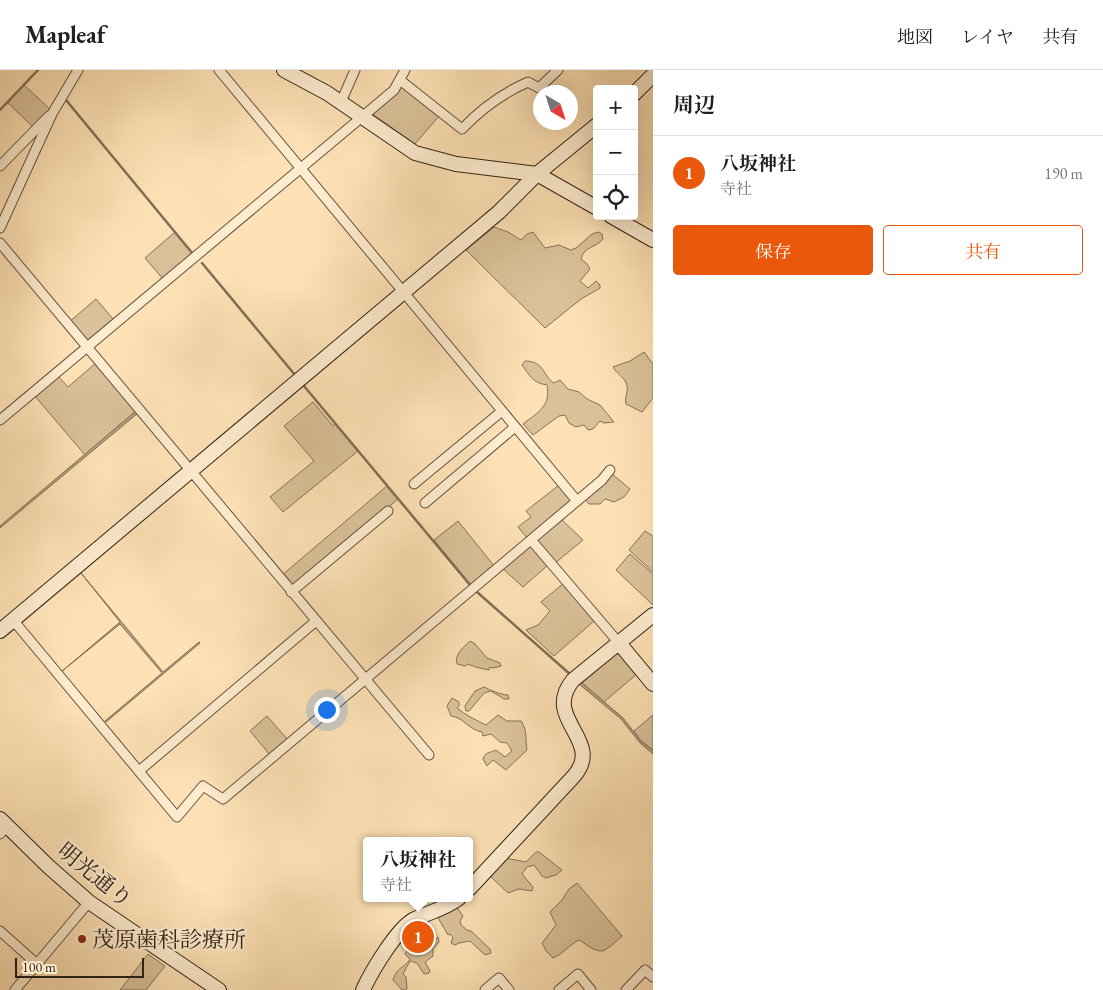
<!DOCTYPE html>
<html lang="ja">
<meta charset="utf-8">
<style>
:root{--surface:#fff;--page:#f2f2f2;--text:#202124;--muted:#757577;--line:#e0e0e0;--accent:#ea580c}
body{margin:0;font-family:"EB Garamond","Noto Serif JP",serif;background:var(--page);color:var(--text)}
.controls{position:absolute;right:15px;top:15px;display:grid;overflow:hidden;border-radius:5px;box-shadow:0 5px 20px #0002}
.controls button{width:45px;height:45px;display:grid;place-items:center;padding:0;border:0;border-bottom:1px solid var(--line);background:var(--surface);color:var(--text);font:25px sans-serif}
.compass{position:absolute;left:533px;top:15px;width:45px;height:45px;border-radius:50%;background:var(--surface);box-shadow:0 5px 20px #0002;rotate:141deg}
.scale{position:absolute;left:15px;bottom:12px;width:129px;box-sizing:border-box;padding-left:5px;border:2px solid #312216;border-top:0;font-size:14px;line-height:18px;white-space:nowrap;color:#312216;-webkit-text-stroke:4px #feeccf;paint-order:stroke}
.you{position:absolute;left:326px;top:639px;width:18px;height:18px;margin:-12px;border:4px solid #fff;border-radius:50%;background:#1a73e8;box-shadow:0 0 0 8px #1a73e833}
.badge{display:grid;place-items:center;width:32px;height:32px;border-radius:50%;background:var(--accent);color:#fff;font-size:16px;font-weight:700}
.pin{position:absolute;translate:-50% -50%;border:2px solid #fff;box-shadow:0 1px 5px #0006}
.popup{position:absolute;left:363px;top:767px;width:110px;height:65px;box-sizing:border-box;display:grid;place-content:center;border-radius:5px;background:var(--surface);filter:drop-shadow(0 1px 4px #0005);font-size:16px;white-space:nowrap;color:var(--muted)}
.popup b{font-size:19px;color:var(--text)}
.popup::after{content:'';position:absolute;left:50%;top:100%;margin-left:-10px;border:10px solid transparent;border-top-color:var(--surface)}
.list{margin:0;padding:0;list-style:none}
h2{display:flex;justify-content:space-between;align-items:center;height:65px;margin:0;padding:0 20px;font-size:21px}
h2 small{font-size:16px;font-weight:400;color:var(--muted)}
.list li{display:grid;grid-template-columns:32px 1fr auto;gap:15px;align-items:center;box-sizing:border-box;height:75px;padding:0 20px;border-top:1px solid var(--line)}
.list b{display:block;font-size:19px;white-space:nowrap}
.list p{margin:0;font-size:16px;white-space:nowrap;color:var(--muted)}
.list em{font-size:16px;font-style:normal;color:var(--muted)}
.actions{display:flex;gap:10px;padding:15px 20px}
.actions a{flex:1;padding:11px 0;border:1px solid var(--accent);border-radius:5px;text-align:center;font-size:18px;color:var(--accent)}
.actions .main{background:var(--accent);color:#fff}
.icon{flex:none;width:28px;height:28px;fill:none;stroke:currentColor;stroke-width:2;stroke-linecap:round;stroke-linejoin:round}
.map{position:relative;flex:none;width:653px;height:920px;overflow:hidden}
header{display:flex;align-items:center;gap:30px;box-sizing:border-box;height:70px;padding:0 25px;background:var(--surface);border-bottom:1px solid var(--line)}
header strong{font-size:24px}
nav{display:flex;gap:28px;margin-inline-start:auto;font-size:18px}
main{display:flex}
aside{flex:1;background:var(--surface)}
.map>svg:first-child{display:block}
.green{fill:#dbc19a;stroke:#867258}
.water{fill:#b8a17f;stroke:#826e55}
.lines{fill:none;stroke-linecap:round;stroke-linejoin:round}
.stream{stroke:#826e55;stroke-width:2.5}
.street-casing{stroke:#64523e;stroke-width:11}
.secondary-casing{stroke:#312216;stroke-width:16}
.street{stroke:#feeccf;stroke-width:9}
.secondary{stroke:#feeccf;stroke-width:14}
.poi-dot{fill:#8f2418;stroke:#feeccf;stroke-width:2}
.labels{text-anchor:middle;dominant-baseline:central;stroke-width:4.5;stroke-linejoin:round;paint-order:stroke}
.street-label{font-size:22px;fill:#312216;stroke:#feeccf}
.poi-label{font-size:22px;fill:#312216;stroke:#feeccf;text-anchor:start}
</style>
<header>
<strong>Mapleaf</strong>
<nav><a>地図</a><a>レイヤ</a><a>共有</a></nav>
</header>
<main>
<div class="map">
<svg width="653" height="920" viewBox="0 0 653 920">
<rect width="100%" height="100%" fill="#fee2b5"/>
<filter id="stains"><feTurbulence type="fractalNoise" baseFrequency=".004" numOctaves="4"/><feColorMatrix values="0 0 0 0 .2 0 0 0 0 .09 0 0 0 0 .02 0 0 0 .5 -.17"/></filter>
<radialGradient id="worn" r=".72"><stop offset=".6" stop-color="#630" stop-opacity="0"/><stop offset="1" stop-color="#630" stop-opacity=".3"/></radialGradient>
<g class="green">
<polygon points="401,13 440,45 415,74 371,43"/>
<polygon points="24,15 51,40 34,58 7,32"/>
<path d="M494,157L508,162L521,170L527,164L533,162L545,178L559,175L571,180L576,178L592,164L599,162L602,164L603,169C596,178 584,176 581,189L587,194L590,199L580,211L588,218L596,211L600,215V218L581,229L545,258L466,180Z"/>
<polygon points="175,162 193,184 163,209 145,188"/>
<polygon points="96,229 114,250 86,274 68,253"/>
<path d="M644,282L653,294V328L642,342L626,334C624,326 630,320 626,313C624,307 617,304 613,297L630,291Z"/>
<path d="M525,291C545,291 543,307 554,313L560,310L568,319L579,322L587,329L600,335L614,352L604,353L600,351L593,359L588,360L584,355L576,357L569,353L565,345L559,346L533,365L523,354C538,342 551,337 547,315C533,313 530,306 522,295Z"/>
<polygon points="96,293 136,341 85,385 34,325 57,305 68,317"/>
<polygon points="313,332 333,356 335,354 358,381 283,442 270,427 314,391 284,356"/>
<polygon points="612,404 630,419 624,427 614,432 605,429 600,434 589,434 585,429"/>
<polygon points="559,415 571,429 571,433 528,469 518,457 531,447 526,441"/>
<polygon points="387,416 398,429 292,518 281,506"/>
<polygon points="561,449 583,470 554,494 537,473 537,469"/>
<polygon points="458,451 495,497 472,516 434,470"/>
<polygon points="645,461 653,466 653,502 629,480"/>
<polygon points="529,475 532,476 548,495 523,517 502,498"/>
<polygon points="630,484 653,504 653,535 616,500"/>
<polygon points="564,513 594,551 554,586 526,560 538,555 550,541 541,532"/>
<path d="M470,571L475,574L487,588L500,593L501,596L493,598L490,597L489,600C480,598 477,598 468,594L465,596L457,594C454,584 464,577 470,571Z"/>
<polygon points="616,584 622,585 638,603 604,632 582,613"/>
<path d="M484,617C490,620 501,625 508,625L509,629H504L491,621L484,623L469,641H466L465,636L475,621Z"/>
<path d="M452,628L459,632V636L457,638C465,645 476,650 486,655L498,645L507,651H521C528,661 525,669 527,680L506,700L493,690L487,696L483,689C485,682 490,683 496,680L505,687L512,681L507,673L500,672L491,664L483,666L482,662C469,660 463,647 451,646L447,636Z"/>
<polygon points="653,645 653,680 641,671 634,661"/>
<polygon points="267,646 288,670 270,685 250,661"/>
<polygon points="536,782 539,782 562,800 556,805 546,808 542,806 534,795 527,797 522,804 533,817 532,821 519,819 508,823 489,805 505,788 526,792"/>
<path d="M577,813L622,866L611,876L603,881C592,881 588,875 579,870C569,875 563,884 553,888L546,881L542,873L556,855L550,842L562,830L569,819Z"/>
<polygon points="456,836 463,846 460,851 461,855 467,860 471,861 490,879 491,883 485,885 470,871 459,873 455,875 451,873 453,867 450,864 448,865 437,846"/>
<path d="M407,864L421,879L438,867L439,872L433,879V886L425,892L430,901L429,903L424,904L417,893L410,891L403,904L406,907L407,918L406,920H402L393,910C398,895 403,900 410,889L405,884L409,878L398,872Z"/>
<polygon points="148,884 165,896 146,920 120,920"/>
</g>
<g class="water">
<polygon points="136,341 138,343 0,458 0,456"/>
<polygon points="81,503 163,602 199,572 200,573 106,652 105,651 162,603 120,554 61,602 120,552"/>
<polygon points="580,611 623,648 641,671 653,680 653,684 640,673 621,649 579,614"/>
</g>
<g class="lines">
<g class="stream">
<polyline points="66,30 193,184"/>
<polyline points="0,40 38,0"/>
<polyline points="202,193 295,305"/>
<polyline points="304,316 470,515"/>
<polyline points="477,522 571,605"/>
</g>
<g class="street-casing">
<g id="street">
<polyline points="219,0 577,431"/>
<path d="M400,10L462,59C481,39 503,23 528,12L539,18L558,0"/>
<polyline points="341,32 355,0"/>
<polyline points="0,96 49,46"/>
<polyline points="0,158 52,44 78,0"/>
<polyline points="0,173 429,685"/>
<polyline points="0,350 362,47 394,20 405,0"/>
<polyline points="414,414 502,341"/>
<polyline points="425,433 515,357"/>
<polyline points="532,471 619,573"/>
<polyline points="291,522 388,441"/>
<polyline points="13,550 177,747 203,716 223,729 602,410 610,400"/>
<polyline points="139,701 316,551"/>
<polyline points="0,764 7,756"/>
<polyline points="0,861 37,894"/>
<polyline points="15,920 89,832"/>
<polyline points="485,920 499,908 509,920"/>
<polyline points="559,920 578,904 591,920"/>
<polyline points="626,920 645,900 653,907"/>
</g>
</g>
<g class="secondary-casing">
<g id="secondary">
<polyline points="284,0 327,23 415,83 456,94 537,104 597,138"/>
<polyline points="634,24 653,5"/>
<polyline points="611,146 653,170"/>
<polyline points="0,561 499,142 537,104 597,55"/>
<polyline points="619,573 653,614"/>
<polyline points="0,749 49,797 89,832 219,920"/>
<path d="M469,819L574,706C605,670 541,649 573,610L653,545"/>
<path d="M363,920C371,902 397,859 413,850C429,842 445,839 459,828"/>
</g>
</g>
<use href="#street" class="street"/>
<use href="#secondary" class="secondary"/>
</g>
<circle class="poi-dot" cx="82" cy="869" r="5"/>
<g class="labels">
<g class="street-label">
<text transform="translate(95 805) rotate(39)">明光通り</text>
</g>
<g class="poi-label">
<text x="92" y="869">茂原歯科診療所</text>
</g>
</g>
<rect width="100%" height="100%" filter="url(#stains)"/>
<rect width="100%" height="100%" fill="url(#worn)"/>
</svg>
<div class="controls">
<button>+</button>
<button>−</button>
<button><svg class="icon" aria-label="locate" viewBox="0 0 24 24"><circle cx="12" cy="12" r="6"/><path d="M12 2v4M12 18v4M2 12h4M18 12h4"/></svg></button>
</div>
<svg class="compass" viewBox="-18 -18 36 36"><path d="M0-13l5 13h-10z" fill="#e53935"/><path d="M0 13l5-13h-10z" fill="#757577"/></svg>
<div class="scale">100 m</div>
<div class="you"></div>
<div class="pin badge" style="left:418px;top:867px">1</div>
<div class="popup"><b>八坂神社</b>寺社</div>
</div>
<aside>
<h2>周辺<small></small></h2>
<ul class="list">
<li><span class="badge">1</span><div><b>八坂神社</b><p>寺社</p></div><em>190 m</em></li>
</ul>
<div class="actions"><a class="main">保存</a><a>共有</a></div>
</aside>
</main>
